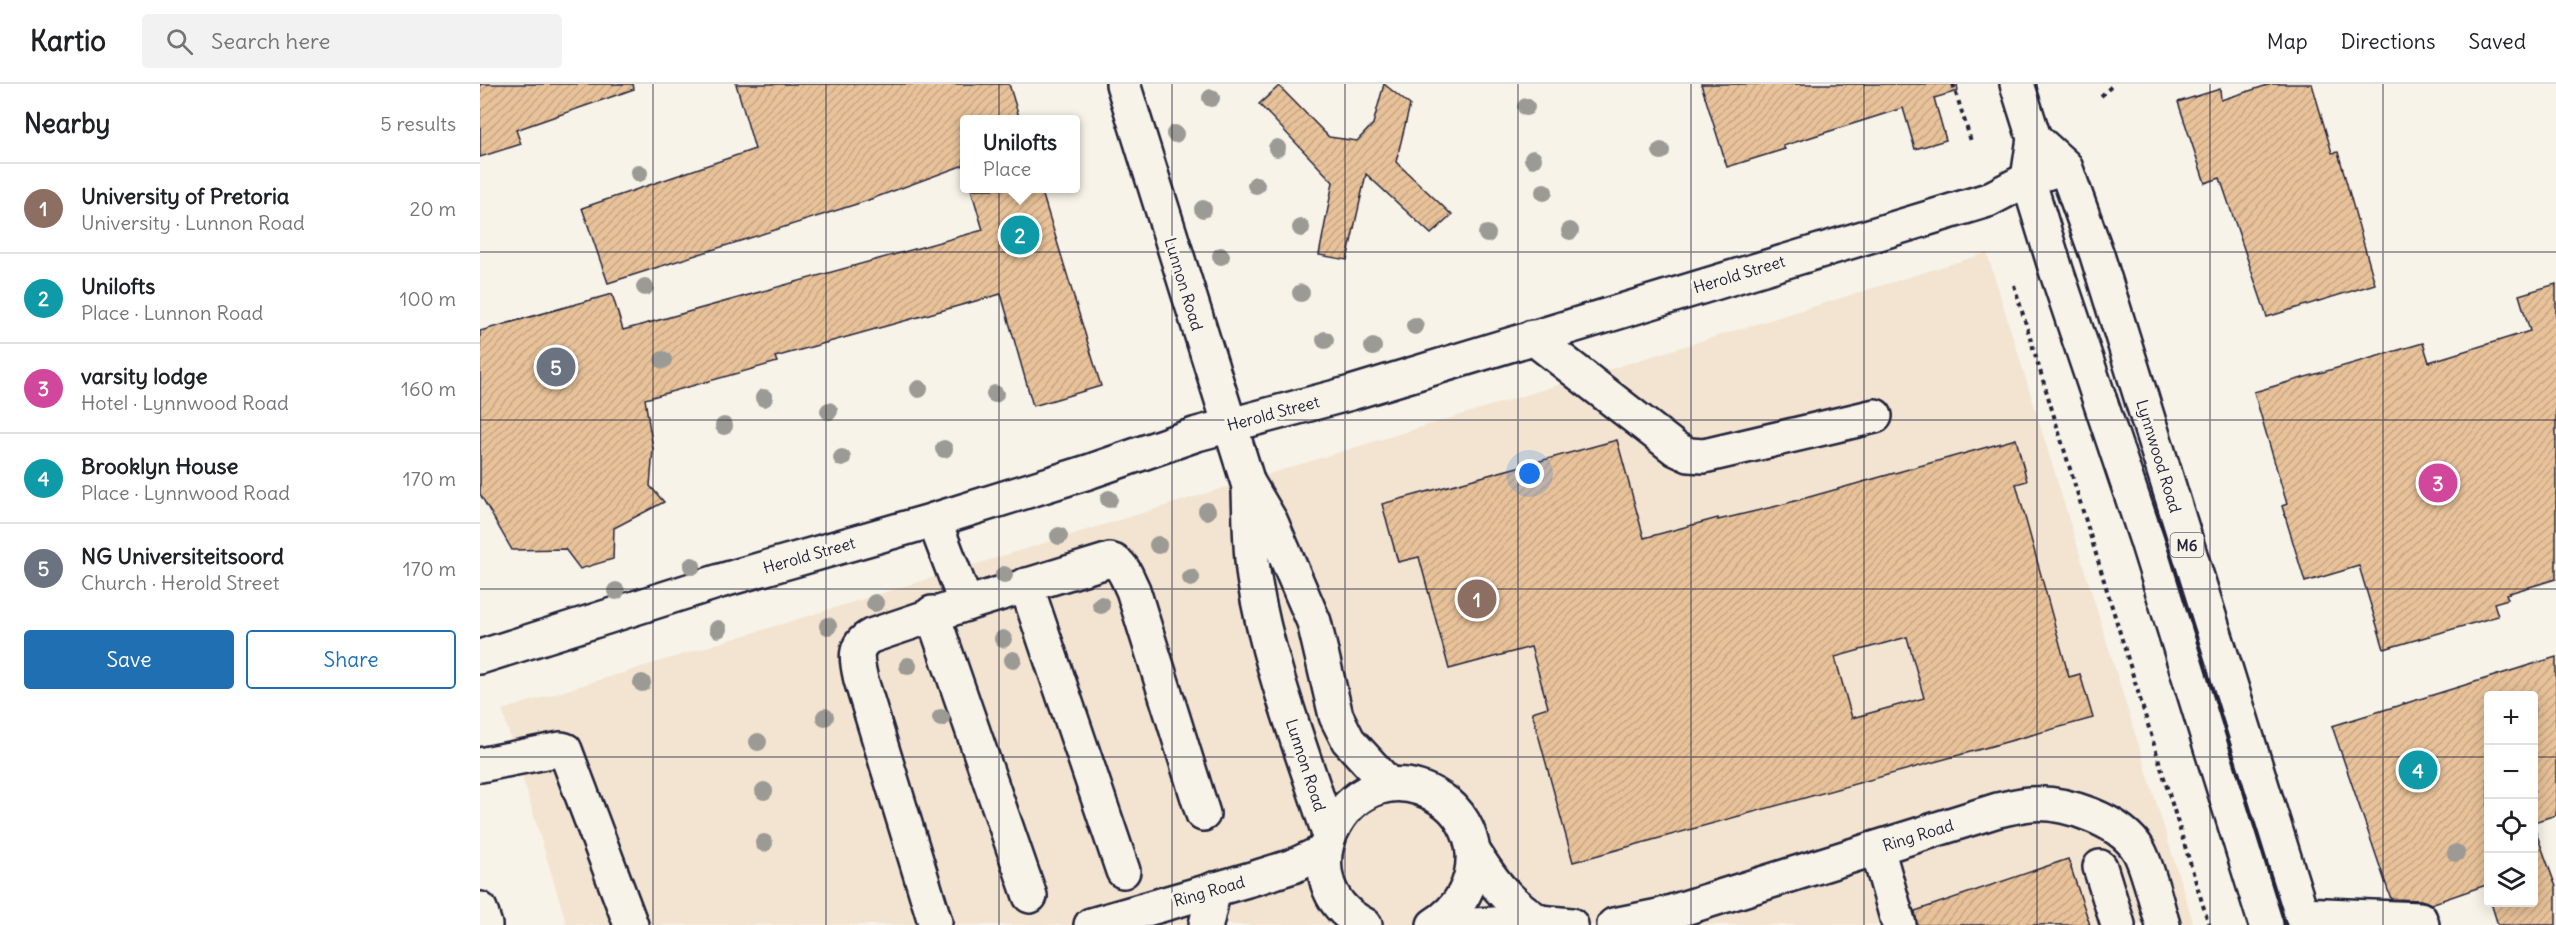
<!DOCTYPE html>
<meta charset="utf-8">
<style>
:root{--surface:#fff;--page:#f2f2f2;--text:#202124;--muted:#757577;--line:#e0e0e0;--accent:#1f6fb2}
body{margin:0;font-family:Delius,sans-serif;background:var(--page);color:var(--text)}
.controls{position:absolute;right:18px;bottom:18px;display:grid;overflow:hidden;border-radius:6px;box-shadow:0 3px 15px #0003}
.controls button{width:54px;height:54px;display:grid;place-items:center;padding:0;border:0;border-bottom:2px solid var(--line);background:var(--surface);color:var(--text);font:30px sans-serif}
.you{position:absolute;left:1050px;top:390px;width:21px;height:21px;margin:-15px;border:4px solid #fff;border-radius:50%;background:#1a73e8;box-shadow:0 0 0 9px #1a73e833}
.badge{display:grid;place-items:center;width:39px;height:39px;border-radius:50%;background:var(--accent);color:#fff;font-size:20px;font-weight:700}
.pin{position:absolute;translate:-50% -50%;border:3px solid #fff;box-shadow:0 2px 6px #0006}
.popup{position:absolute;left:480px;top:31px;width:120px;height:78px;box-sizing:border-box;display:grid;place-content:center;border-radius:6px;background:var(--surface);filter:drop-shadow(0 2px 4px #0005);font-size:20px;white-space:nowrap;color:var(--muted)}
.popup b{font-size:22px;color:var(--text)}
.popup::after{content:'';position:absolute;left:50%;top:100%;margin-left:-12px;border:12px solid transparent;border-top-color:var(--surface)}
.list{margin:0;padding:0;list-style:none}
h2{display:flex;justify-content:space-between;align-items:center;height:78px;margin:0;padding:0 24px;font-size:26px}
h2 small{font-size:20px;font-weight:400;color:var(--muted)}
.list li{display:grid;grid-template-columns:39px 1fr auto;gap:18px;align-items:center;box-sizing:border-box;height:90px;padding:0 24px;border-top:2px solid var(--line)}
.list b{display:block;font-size:22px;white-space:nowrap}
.list p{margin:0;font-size:20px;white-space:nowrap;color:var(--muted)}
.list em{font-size:20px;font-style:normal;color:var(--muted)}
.actions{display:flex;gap:12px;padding:18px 24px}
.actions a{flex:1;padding:14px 0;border:2px solid var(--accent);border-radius:6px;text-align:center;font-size:21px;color:var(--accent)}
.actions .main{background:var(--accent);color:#fff}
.icon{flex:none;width:33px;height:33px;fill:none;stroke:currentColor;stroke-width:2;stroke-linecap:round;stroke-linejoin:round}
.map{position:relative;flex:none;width:2076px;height:841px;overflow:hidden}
header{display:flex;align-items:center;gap:36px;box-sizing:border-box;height:84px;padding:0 30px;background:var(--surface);border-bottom:2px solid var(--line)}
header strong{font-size:28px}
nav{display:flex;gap:33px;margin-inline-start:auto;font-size:21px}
.search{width:420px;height:54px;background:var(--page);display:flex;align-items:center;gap:15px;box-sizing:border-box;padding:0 21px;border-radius:6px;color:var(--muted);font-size:22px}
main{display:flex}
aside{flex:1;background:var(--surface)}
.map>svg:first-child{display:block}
.built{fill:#f2e4d0}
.building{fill:url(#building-hatch);stroke:#22223b;stroke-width:1.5;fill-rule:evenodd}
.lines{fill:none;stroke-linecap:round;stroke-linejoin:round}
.minor-casing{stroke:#22223b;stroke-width:38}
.major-casing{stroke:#22223b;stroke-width:38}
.path{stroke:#22223b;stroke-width:4;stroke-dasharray:4.5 4.5;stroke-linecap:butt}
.minor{stroke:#f7f3e8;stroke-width:33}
.major{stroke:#f7f3e8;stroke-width:33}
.tree{fill:#9b9a95}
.grid{fill:none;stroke:#22223b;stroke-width:1.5;stroke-opacity:0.55}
.labels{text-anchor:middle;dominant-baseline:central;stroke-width:6;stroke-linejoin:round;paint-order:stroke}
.shield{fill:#f7f3e8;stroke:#62616f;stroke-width:1.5}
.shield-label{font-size:15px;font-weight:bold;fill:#22223b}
.street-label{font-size:16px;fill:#22223b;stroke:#f7f3e8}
</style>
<header>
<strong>Kartio</strong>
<div class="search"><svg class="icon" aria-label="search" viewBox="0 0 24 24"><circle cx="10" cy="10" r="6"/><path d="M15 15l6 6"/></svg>Search here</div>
<nav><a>Map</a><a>Directions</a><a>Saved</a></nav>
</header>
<main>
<aside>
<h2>Nearby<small>5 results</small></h2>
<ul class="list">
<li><span class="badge" style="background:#8d6e63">1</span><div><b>University of Pretoria</b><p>University · Lunnon Road</p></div><em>20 m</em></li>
<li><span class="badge" style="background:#0f9aa8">2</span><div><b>Unilofts</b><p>Place · Lunnon Road</p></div><em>100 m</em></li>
<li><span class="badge" style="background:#d1479c">3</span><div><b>varsity lodge</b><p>Hotel · Lynnwood Road</p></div><em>160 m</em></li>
<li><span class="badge" style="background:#0f9aa8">4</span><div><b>Brooklyn House</b><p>Place · Lynnwood Road</p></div><em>170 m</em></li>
<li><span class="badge" style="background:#6b7280">5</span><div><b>NG Universiteitsoord</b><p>Church · Herold Street</p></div><em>170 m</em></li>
</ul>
<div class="actions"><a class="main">Save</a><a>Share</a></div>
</aside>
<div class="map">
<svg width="2076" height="841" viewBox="0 0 2076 841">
<defs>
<pattern id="building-hatch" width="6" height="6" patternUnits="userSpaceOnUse" patternTransform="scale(1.5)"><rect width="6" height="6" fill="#e8c299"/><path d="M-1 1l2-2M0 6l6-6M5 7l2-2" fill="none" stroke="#c7a685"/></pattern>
</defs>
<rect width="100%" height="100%" fill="#f7f3e8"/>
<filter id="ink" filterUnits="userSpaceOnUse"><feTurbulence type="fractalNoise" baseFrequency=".0167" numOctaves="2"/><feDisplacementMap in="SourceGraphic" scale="12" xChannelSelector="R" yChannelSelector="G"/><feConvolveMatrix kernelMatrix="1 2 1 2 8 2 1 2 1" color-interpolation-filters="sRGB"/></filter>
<g filter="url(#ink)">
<polygon class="built" points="1507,169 1714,841 87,841 22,626"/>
<g class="building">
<polygon points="0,0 153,0 154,5 36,46 41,60 0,73"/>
<polygon points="256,0 529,0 540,36 484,36 484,81 383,118 128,199 102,124 275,65"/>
<polygon points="904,0 930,21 916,78 972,131 951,150 886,90 867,176 839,171 853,98 779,20 799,2 849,53 877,57 893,40"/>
<polygon points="1221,0 1477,0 1478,7 1454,14 1466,56 1435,65 1423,24 1303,62 1305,65 1247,83"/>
<polygon points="1791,0 1832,0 1852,69 1858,68 1895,200 1787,233 1740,94 1725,99 1698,18 1740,5 1741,16"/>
<polygon points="491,105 561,105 621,302 553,322 521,210 295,273 297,278 165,315 173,365 170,402 184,418 134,444 133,475 100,485 85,465 32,466 0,410 0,247 132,210 143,246 503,146"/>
<polygon points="2076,200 2076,495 2026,510 2028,515 2014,519 2018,532 1904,565 1879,482 1825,498 1802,422 1807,420 1774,308 1943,259 1949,278 2050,247 2039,211"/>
<path d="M1536,355L1547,397L1536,400L1589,593L1600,590L1613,634L1093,778L1052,628L1068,623L1051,563L969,585L939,473L918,478L902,420L1137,356L1164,454L1238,434V436L1297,422ZM1427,553L1444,614L1372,634L1355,573Z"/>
<polygon points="2076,573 2076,731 2054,738 2054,612 2008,612 2008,810 2006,801 1951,820 1941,816 1911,815 1852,642"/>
<polygon points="2054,743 2076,803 2076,841 2018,841 2011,819 2054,819"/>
<polygon points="1588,775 1610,841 1437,841 1435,827"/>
</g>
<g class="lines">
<g class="minor-casing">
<g id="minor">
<polyline points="643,0 768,399 791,438 834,538 856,632 868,656 909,701"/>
<polyline points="1052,253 1196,365 1209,371 1224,372 1395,332"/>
<path d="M769,407C770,436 770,466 774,494C788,581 822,666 849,750"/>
<path d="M454,436L486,520L630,476C643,479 647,494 653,506L723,730"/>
<polyline points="546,501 643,787"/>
<polyline points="452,529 550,812"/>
<polyline points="0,573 240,497 454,436 608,388 717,350 871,309 1508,116 1548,95 1575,86"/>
<polyline points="0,681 81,665 85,666 151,841"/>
<polyline points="1397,764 1419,841"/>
<path d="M993,767C1014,800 1026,816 1059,838"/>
<polyline points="1620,783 1638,841"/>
<polyline points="0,825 5,841"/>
<polyline points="1821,830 1940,835 1942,841"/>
<path d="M455,838L381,596C377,578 372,562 391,552L486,520"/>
<polyline points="611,841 778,793 813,782 845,767"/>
<polyline points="726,841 734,805"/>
<path d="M885,841C794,795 873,656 961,715C979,726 991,748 993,768C995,799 980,825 954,841"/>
<polyline points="993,841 1059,838 1091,841"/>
<path d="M1134,841L1179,832L1518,726C1528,724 1539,721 1550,720C1584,717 1641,736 1659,767C1668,783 1677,822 1683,841"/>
</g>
</g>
<g class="major-casing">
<g id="major">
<polyline points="1537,0 1554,54 1548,95 1576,186 1667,457 1786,841"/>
<polyline points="1554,54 1585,82 1617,171 1825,841"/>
</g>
</g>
<g class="path">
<polyline points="1473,0 1491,57"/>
<polyline points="1621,12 1634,0"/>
<polyline points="1534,201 1729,841"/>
</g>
<use href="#minor" class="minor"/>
<use href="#major" class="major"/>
</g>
<g class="tree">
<circle cx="731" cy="14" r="9"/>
<circle cx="1046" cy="23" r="9"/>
<circle cx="695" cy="50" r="9"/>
<circle cx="797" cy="64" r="9"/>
<circle cx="1181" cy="67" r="9"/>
<circle cx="1053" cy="75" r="9"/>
<circle cx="159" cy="89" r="9"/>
<circle cx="776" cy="101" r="9"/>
<circle cx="1064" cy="108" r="9"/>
<circle cx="723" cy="125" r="9"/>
<circle cx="821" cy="144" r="9"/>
<circle cx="1090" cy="147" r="9"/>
<circle cx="1007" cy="150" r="9"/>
<circle cx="741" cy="172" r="9"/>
<circle cx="165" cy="203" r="9"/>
<circle cx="821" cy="209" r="9"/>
<circle cx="935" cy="242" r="9"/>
<circle cx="845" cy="256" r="9"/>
<circle cx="893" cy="263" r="9"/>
<circle cx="183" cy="276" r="9"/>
<circle cx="439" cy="305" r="9"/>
<circle cx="515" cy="310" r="9"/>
<circle cx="284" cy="314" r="9"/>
<circle cx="349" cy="327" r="9"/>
<circle cx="244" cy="342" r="9"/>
<circle cx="464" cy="365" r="9"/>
<circle cx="362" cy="374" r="9"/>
<circle cx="629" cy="415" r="9"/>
<circle cx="727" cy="427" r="9"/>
<circle cx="579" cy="452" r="9"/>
<circle cx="678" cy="461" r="9"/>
<circle cx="212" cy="482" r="9"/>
<circle cx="524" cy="491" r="9"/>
<circle cx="711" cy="494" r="9"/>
<circle cx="136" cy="507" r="9"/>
<circle cx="395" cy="519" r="9"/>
<circle cx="621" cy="521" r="9"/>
<circle cx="348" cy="542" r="9"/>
<circle cx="238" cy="545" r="9"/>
<circle cx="523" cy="555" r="9"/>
<circle cx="533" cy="576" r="9"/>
<circle cx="428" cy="582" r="9"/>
<circle cx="162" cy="599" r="9"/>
<circle cx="345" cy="633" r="9"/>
<circle cx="461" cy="634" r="9"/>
<circle cx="278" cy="658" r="9"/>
<circle cx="284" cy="707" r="9"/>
<circle cx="284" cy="759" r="9"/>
<circle cx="1976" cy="769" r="9"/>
</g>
</g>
<path class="grid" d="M173,0V841M346,0V841M519,0V841M692,0V841M865,0V841M1038,0V841M1211,0V841M1384,0V841M1557,0V841M1730,0V841M1903,0V841M0,168H2076M0,336H2076M0,505H2076M0,673H2008M2054,673H2076"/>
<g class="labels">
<rect class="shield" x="1690.5" y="449" width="33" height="24" rx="4.5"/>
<g class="shield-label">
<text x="1707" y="461">M6</text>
</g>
<g class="street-label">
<text transform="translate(1259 190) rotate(-17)">Herold Street</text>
<text transform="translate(704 200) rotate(73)">Lunnon Road</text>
<text transform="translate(793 329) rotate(-15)">Herold Street</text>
<text transform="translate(1679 372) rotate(73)">Lynnwood Road</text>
<text transform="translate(329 471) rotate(-16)">Herold Street</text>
<text transform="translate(826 681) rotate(72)">Lunnon Road</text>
<text transform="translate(1438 751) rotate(-17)">Ring Road</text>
<text transform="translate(729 807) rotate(-16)">Ring Road</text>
</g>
</g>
</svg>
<div class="controls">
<button>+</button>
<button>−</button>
<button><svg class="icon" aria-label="locate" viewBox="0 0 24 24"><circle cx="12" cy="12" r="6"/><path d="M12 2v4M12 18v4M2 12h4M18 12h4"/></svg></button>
<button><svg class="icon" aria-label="layers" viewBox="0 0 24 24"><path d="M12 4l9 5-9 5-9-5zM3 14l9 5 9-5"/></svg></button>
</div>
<div class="you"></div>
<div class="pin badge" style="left:997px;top:515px;background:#8d6e63">1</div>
<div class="pin badge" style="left:540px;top:151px;background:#0f9aa8">2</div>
<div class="popup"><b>Unilofts</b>Place</div>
<div class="pin badge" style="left:1958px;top:399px;background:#d1479c">3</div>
<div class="pin badge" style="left:1938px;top:686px;background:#0f9aa8">4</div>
<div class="pin badge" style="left:76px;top:283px;background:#6b7280">5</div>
</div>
</main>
